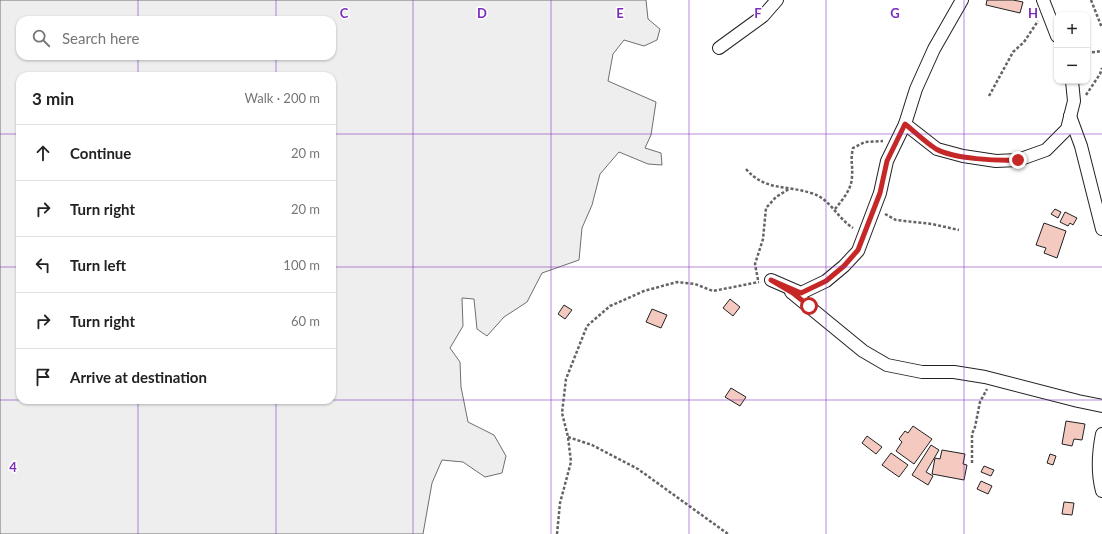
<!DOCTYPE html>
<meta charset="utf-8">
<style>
:root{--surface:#fff;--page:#f6f6f6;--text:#222;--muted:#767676;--line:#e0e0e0}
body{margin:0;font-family:Lato,sans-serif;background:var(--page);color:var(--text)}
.controls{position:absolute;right:12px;top:12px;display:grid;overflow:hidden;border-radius:8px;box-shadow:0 1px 3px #0004}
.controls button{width:36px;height:36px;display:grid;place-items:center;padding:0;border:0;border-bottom:1px solid var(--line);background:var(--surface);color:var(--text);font:20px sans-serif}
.stop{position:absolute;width:12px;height:12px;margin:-9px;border:3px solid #c62828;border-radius:50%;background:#fff}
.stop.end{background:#c62828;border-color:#fff;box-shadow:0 1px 4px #0008}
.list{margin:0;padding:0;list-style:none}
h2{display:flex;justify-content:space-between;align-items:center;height:52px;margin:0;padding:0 16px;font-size:17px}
h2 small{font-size:13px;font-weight:400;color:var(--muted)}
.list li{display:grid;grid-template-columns:26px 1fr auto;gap:12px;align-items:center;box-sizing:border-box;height:56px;padding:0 16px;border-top:1px solid var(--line)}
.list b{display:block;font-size:15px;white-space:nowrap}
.list em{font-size:13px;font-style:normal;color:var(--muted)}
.icon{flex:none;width:22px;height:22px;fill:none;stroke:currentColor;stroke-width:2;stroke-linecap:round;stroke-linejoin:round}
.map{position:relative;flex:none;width:1102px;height:534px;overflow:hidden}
.search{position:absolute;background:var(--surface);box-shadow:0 1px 3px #0004;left:16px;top:16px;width:320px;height:44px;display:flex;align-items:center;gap:10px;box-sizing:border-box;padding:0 14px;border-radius:12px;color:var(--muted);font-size:15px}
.panel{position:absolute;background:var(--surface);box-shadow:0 1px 3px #0004;left:16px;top:72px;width:320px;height:332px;border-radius:12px}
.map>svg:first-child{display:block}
.green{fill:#eee;stroke:#6f6f6f;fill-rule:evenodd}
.building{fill:#f3c9c0;stroke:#222}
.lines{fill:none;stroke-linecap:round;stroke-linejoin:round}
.street-casing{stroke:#222;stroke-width:14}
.path{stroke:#646464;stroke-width:2.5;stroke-dasharray:3 2;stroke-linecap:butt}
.street{stroke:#fff;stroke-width:12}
.route{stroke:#c62828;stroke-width:5}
.grid{fill:none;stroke:#7b2cbf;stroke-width:1;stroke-opacity:0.55}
.grid-label{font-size:13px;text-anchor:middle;font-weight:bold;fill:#7b2cbf;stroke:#fff;stroke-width:3;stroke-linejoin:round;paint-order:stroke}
</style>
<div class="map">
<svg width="1102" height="534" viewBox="0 0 1102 534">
<rect width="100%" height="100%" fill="#fff"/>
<path class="green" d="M0,0H646L648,19L660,29L657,40L644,46L624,40L613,54L608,81L656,102L651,135L645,148L661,153L662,165L648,164L619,152L600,174L592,205L582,228L579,260L542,273L527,302L504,317L487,336L477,329L474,299L462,298L463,326L450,348L460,362L461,387L468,422L494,435L506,456L502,473L485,477L463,462L442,460L432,483L423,534H0ZM20,20H332V56H20ZM20,76H332V400H20Z"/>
<g class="building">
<polygon points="987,0 1013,0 1023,2 1020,13 986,5"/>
<polygon points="1055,209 1061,212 1058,218 1051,214"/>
<polygon points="1065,212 1077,218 1073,225 1070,223 1068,226 1060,222"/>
<polygon points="1044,223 1066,231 1057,258 1044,253 1046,248 1036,245"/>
<polygon points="730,299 740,307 733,316 723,308"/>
<polygon points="564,305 572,310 565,319 558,314"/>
<polygon points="652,309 667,315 661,328 646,322"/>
<polygon points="731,388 746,397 740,406 725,397"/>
<polygon points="1066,421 1085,424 1082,440 1074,439 1072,446 1062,444"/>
<polygon points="913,426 932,439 914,464 896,451 902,442 899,439 905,431 908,433"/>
<polygon points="867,436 882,447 876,454 862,443"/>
<polygon points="931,445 939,450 926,472 933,476 928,485 912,475"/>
<polygon points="942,450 965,454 963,464 967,465 964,480 932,474 935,458 940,459"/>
<polygon points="891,453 908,465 899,477 882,465"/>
<polygon points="1050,454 1056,456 1053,465 1047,463"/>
<polygon points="984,466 994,470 991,476 981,472"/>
<polygon points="981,481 992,486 988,494 977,489"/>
<polygon points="1064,502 1074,503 1072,515 1062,514"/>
</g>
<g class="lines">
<g class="street-casing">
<g id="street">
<polyline points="1043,0 1057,36"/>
<polyline points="719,48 763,16 777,0"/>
<polyline points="1070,116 1081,146 1102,229"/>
<polyline points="905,124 937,149 963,156 996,161 1018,160 1046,150 1067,129 1074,101 1072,81"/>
<polyline points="771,280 801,293 826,281 844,266 858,251 880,193 887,161 905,124 916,89 934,49 962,0"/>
<polyline points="791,292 863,351 887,365 922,372 954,372 985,377 1078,401 1102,406"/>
<path d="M1102,434C1098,454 1097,472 1102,491"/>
</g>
</g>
<g class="path">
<polyline points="1091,0 1102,28"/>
<polyline points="1087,53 1102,51"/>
<polyline points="1086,95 1100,74 1102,68"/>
<polyline points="989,96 1013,52 1024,42 1038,21"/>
<path d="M746,169C765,191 786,185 811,193C830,198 837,218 853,228"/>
<path d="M835,209C843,199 852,189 852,176C853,164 850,162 853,148L865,142L883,141"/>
<polyline points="885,214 896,220 932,224 959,230"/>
<polyline points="758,280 755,264 763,239 766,208 776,197 789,189"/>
<polyline points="568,437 592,445 638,469 728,534"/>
<polyline points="972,463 972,434 975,427 980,402 987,389"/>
<polyline points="557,534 560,503 571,462 568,437 562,413 566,379 587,326 610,306 644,291 677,282 695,284 713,291 759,282"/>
</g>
<use href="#street" class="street"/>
</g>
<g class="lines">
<path class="route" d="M809,306L793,293L771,280L801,293L826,281L844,266L858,250L880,193L887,161L905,124C915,132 925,142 936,149C954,159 998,161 1018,160"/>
</g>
<path class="grid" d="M138,0V20M276,0V20M413,0V534M551,0V534M689,0V534M826,0V534M964,0V534M138,56V76M276,56V76M0,134H20M332,134H1102M0,267H20M332,267H1102M0,400H1102M138,400V534M276,400V534"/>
<g class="grid-label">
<text x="344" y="18">C</text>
<text x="482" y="18">D</text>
<text x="620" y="18">E</text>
<text x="758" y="18">F</text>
<text x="895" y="18">G</text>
<text x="1033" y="18">H</text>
<text x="13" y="472">4</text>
</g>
</svg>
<div class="controls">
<button>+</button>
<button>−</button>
</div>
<div class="stop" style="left:809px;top:306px"></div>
<div class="stop end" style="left:1018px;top:160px"></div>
<div class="search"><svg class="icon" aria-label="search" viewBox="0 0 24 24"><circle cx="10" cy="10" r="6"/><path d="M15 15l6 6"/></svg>Search here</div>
<section class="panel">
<h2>3 min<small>Walk · 200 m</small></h2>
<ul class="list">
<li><svg class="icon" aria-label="ahead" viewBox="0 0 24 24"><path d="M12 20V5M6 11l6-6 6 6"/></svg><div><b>Continue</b></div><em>20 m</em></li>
<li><svg class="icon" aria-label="right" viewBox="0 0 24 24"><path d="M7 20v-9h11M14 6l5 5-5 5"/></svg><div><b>Turn right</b></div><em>20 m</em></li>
<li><svg class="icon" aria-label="left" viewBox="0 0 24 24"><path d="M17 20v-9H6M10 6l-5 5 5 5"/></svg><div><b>Turn left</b></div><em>100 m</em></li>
<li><svg class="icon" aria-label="right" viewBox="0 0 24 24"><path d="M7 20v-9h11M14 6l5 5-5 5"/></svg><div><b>Turn right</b></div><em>60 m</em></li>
<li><svg class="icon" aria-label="arrive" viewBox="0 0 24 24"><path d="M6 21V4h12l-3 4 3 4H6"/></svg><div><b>Arrive at destination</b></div></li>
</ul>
</section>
</div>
